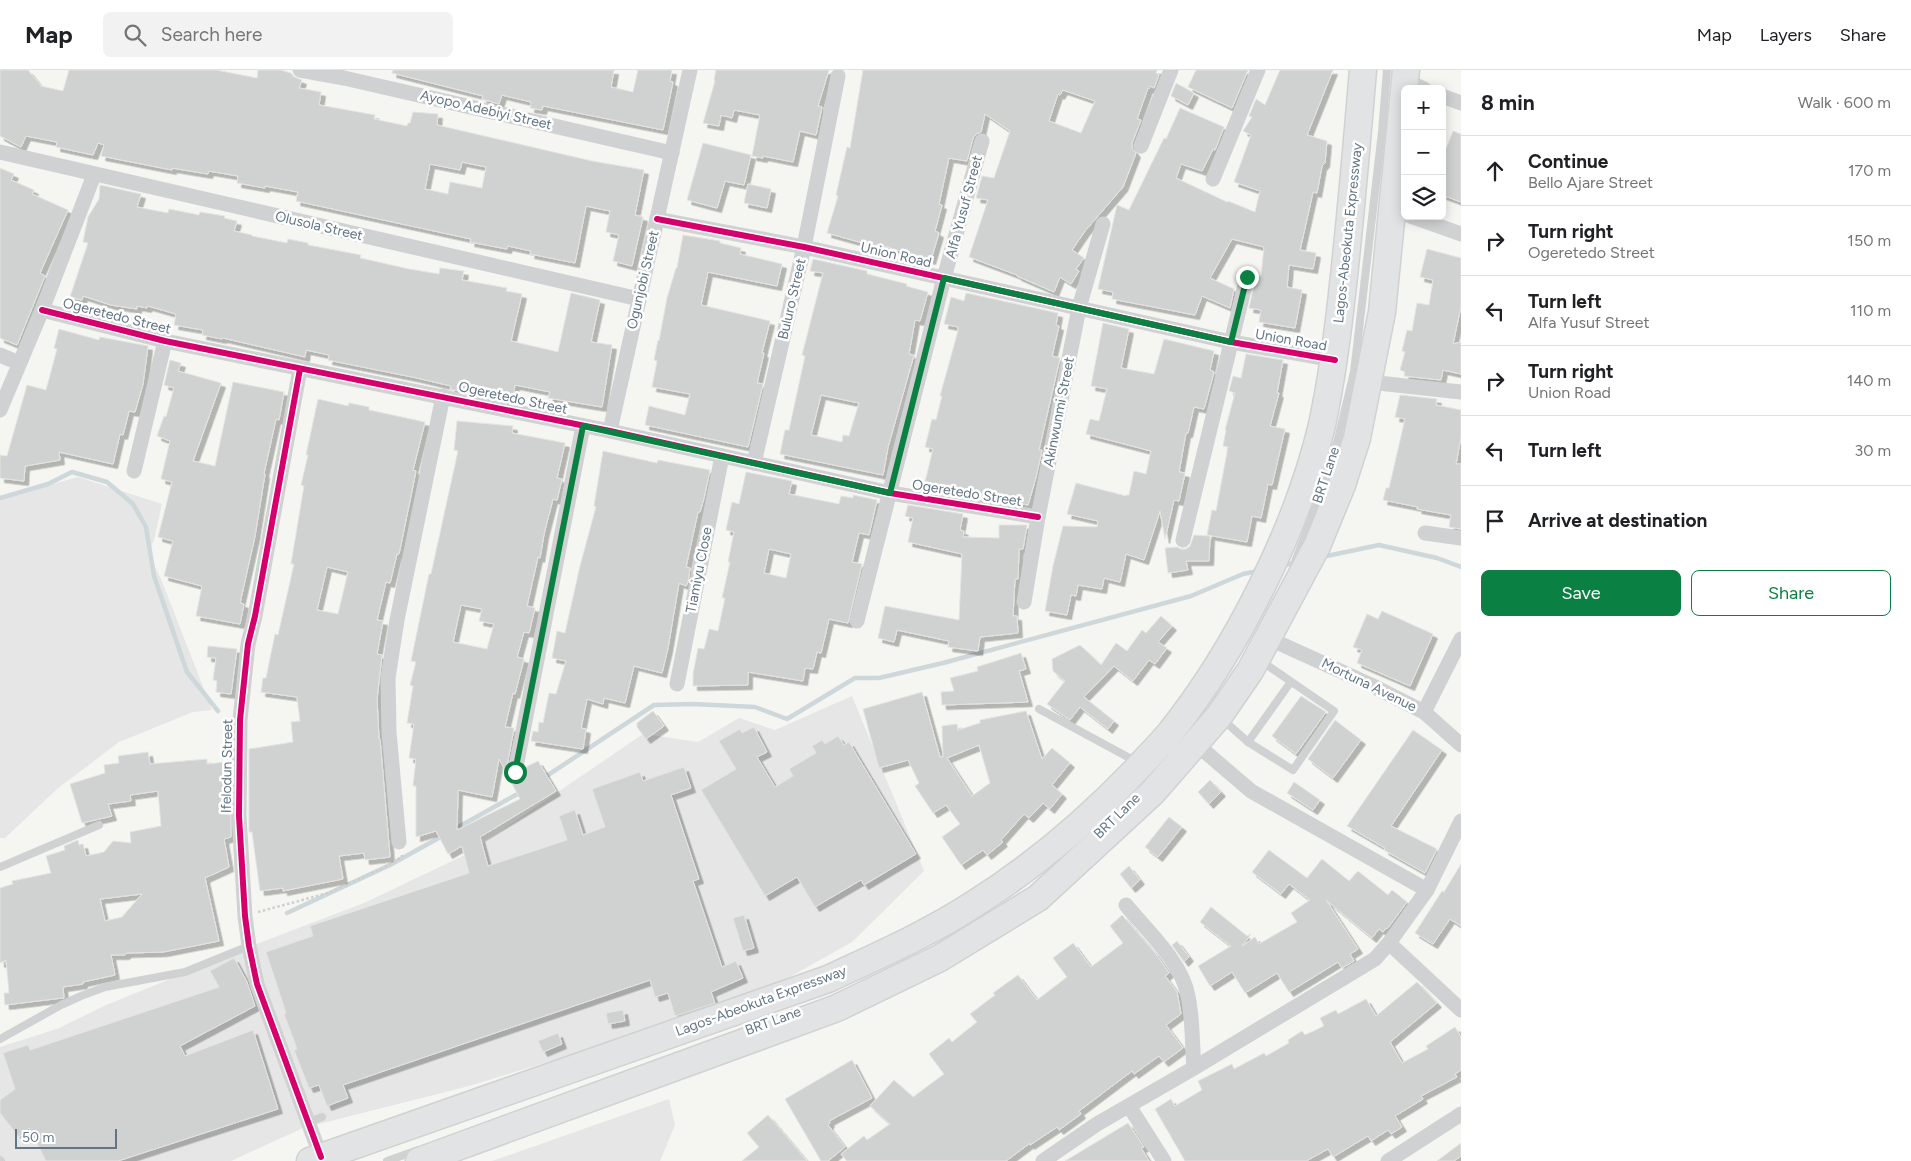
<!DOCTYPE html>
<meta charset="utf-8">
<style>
:root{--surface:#fff;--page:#f2f2f2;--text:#202124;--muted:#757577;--line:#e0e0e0;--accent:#0b8043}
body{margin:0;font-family:Figtree,sans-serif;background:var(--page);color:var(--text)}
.controls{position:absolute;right:15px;top:15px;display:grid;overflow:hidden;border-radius:8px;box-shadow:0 2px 12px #0003}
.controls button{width:45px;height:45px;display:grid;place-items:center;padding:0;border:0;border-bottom:1px solid var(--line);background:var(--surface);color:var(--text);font:25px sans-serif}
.scale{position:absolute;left:15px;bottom:12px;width:102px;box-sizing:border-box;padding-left:5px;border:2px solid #627585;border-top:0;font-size:14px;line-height:18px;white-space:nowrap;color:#627585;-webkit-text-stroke:4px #fff;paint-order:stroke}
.stop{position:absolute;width:15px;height:15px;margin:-11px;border:4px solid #0b8043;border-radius:50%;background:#fff}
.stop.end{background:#0b8043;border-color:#fff;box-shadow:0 1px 5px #0008}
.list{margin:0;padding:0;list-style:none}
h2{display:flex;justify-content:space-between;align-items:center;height:65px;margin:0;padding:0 20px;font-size:21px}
h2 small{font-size:16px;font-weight:400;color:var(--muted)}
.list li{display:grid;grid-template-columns:32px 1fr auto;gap:15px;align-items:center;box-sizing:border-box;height:70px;padding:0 20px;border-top:1px solid var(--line)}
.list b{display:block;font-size:19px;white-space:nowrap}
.list p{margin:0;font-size:16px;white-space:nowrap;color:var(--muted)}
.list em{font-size:16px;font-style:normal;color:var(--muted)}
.actions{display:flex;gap:10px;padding:15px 20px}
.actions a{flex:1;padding:11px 0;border:1px solid var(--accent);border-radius:8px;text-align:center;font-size:18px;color:var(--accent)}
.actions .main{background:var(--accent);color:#fff}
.icon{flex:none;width:28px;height:28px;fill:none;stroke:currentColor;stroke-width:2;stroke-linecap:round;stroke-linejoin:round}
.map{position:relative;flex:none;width:1461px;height:1091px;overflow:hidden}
header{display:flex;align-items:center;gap:30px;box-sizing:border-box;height:70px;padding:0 25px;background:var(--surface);border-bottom:1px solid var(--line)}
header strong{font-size:24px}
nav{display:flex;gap:28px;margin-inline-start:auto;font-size:18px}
.search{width:350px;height:45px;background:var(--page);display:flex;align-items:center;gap:12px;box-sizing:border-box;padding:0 18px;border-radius:8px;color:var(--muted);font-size:19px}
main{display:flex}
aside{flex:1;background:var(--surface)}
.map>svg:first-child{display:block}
.built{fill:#e5e6e5}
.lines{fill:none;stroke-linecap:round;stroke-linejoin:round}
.stream{stroke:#ced7da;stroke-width:4.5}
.building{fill:#d0d1d1;stroke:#e4e4e2;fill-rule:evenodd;filter:url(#shadow)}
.highway-casing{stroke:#d0d2d2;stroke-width:29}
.path{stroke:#cecece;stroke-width:2.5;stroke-dasharray:2.5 2.5;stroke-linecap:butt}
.lane{stroke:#d0d1d2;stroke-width:8}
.street{stroke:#d0d1d2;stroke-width:15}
.highway{stroke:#e2e3e4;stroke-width:26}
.cycleway-casing{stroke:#fff;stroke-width:9}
.cycleway{stroke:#d6006c;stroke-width:6}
.route{stroke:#0b8043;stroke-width:6}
.labels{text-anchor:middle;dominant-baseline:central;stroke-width:5;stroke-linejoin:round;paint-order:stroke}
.street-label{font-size:14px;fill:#627585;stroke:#fff}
</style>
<header>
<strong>Map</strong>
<div class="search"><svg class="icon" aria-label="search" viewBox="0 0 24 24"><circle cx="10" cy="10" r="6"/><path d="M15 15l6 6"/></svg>Search here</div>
<nav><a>Map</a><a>Layers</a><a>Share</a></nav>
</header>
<main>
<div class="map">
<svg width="1461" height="1091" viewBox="0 0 1461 1091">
<defs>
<filter id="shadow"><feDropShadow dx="4.5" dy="4.5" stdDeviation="0" flood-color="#0004"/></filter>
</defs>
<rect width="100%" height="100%" fill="#f5f5f2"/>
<g class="built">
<polygon points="78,407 162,434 154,470 148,483 161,509 212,640 193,642 119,672 57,719 5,768 0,768 0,429"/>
<polygon points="852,626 924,801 852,872 777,914 629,967 469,1016 303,1058 231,1091 0,1091 0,977 57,959 104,936 246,878 364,833 467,784 643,664 698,672 739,648 775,660"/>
<polygon points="669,1029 675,1055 660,1091 492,1091"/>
</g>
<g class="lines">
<g class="stream">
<polyline points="0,428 48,414 72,402 107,412 133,434 146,457 154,506 187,602 218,641"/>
<polyline points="1322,487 1379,475 1437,488 1461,497"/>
<polyline points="1281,496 1297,492"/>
<polyline points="542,709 654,635 693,634 755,637 787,649 855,608 879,608 943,593 1191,526 1243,504 1258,501"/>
<polyline points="453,760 521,722"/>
<polyline points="287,843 390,795 444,765"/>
</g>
</g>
<g class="building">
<path d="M0,0H28L41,16L63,21L69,0H216L257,8L258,0H280L291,3L294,7L302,10L299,18L321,22L319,35L375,45L374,49L407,56L408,53H410L413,42L438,44L437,55L592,91L644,100L635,145L643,147L632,196L613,191L619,165L606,162L610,141L586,136L575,193L530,184L531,181L508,176L507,179L470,172L471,169L296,131L298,122L265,116V118L237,113L238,106L209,101L208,104L172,98V100L101,86L104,75L98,73L93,85L56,77L57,72L26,66L21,77L0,66ZM462,92L486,97L482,118L450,112L448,124L425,119L430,94L460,100Z"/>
<polygon points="393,0 614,0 611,17 633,22 638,0 672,0 670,11 673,12 663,60 543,36 542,40 530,38 531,32 502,25 499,34 482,29 483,26 392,3"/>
<polygon points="716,0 829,0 818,36 822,37 816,65 800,61 793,92 763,86 763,88 752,86 760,45 734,40 732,48 721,45 719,56 703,53 715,11 714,10"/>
<path d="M863,0H1157L1156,3L1159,5L1154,18L1150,16L1149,19L1148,18L1137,49L1141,50L1132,73V78L1136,83L1123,117L1085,161L1072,180L1084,188L1076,199L1079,201L1071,214L1060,207L1054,222L1017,206V205L969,187L988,130L976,128L982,106L994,108L1010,61L985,44L981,62L976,64L973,68L967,91L949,88L939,134L942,135L935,161L939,163L931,190L877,174V177L827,163L838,126L836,125L847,77L850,78ZM1063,20L1095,31L1081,63L1049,51L1058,24L1060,25Z"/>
<polygon points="1196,0 1248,0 1232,38 1188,17"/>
<polygon points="1280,0 1333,0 1307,65 1327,71 1325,93 1322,96 1317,123 1313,122 1300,180 1316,183 1313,199 1289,195 1287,217 1302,220 1295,258 1259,252 1261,240 1249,238 1256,206 1261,206 1264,177 1232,169 1210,208 1234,219 1230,238 1202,226 1195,245 1112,229 1113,222 1098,219 1117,135 1129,140 1164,68 1166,69 1180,38 1224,57 1215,80 1213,79 1202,101 1181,94 1176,108 1227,132 1228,131 1255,142 1260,121 1234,112 1251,65 1243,61 1252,47 1249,46 1256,29 1265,35"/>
<polygon points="1176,13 1194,23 1188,35 1171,26"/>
<polygon points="1453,61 1461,64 1461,132 1442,125 1442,89"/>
<polygon points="703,73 751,85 744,115 725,111 717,138 687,130"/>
<polygon points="0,98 14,104 11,110 34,120 32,124 68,140 40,203 45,206 17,275 0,268"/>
<polygon points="748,114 771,119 767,138 744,133"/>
<polygon points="100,115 141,124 137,137 168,143 169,139 199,145 200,142 225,146 224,148 237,151 234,161 252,165 252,166 287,173 288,169 308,173 308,175 361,185 360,188 409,199 439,204 440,198 464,201 462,210 507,218 506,221 522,224 511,271 558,282 571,223 600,230 591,272 612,275 602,337 548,328 550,322 515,315 512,332 450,319 451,316 417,308 328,290 329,285 306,280 305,287 223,268 222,269 202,265 203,260 174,255 176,244 148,236 147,238 137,236 137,239 111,235 83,226 82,230 70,227 88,173 83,172 88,147 99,129"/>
<polygon points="683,165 720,171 720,173 741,178 740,184 782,194 777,216 708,202 701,235 770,251 762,283 764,283 757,313 763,314 748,377 645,355 649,336 685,345 690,324 652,317 657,291 654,290 658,270 659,271 667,228 676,198 677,198"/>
<polygon points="1427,179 1461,188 1461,236 1453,274 1461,272 1461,304 1443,300 1441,310 1404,306 1405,302 1400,300 1405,282 1402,281 1407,260 1412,261 1417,233 1429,235 1433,210 1420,207"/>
<path d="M813,189L867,201V204L907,214L906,216L928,222L920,251L915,250L909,284L914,285L888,377L883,405L780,384L785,360H789L805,286L802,285L823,203L810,201ZM821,325L859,333L849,366L843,365L842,372L811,365Z"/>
<polygon points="966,223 1058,243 1056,255 1059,256 1052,286 1060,288 1039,380 1042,380 1036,407 1028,435 925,412 933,379 925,377 932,349 936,350 942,326 940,326 958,261 958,257 944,254 951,227 964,231"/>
<polygon points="1103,253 1129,259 1121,298 1154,304 1164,269 1214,281 1210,300 1214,302 1204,339 1194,337 1188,363 1186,363 1179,402 1185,403 1179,431 1174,430 1165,469 1160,441 1144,490 1126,484 1120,512 1104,508 1102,519 1078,515 1076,526 1071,525 1067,545 1045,541 1053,496 1063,456 1097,457 1098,451 1067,444 1076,413 1126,426 1126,425 1129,425 1134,401 1146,404 1151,381 1086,364 1090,349 1099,351 1107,319 1091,316"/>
<polygon points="59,259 99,270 100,267 148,276 143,314 135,342 129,341 123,365 120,364 113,394 59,382 60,390 25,396 24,411 0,408 0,385 7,386 27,315 46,320 57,279 54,278"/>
<polygon points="1246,284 1283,290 1277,323 1279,323 1270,356 1285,359 1272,415 1268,414 1261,448 1252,446 1247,472 1207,465 1212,440 1216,441 1228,377 1223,376 1226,360 1225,360 1235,323 1229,321 1233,306 1241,308"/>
<polygon points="170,290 181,293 178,301 221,313 193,391 215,396 233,312 284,322 279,350 276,349 264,403 265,404 255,466 240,533 244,534 240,554 196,546 202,516 164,506 173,471 158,467 172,412 161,409 170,371 157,366 164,346 166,347 174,318 164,315"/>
<polygon points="1400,325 1437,329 1436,335 1461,340 1461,367 1456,394 1461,394 1461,459 1449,457 1451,445 1417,439 1418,437 1383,430 1386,418 1389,418 1405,349 1395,347"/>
<path d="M318,329L348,336L349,333L369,337V340L425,352L413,400L416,401L399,484H397L390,513L386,512L377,550L383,551L377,584L382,585L377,629L379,669H380L390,787L365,790L364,783L339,786L343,809L283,821V818L260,821L252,762H249V679L293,672L291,652L300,651L297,627L261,622L263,608H266L275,564L278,565L294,494H291L304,416L301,415L308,385H306ZM327,497L348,502L338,544L317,540Z"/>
<path d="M457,351L513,356L512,363L565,373L557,408L562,409L557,430L553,429L544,464L540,488L538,487L527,536L535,538L529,563L524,562L517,587L524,589L515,624L513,623L505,657L514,658L506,701L499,689L492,727L458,720L457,760L520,729L510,710L518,711L522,708L526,697L538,691L556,721L480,767L488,796L567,770L559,746L575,740L583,765L605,757L592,719L640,702L643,711L684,697L691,718L671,725L699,809L693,811L722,897L736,891L743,908L711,922L715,933L675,946L668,923L655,927L650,910L343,1015L348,1028L327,1036L319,1015L309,1018L294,980L297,979L284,944L286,943L266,882L313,866L310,856L469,803L462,776L448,784L436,761L416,767V716H413L416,689L409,688L414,654L407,653L413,616L410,615L416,592L411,591L429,504H431L458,381L454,380ZM461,535L482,539L479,551L494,554L487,579L453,572Z"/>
<polygon points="603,381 657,393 658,390 710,400 704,428 700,442 698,442 686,497 690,498 688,512 686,516 679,513 668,578 662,603 634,596 625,633 604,628 603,634 587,629 581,658 586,659 583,679 531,671 533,661 538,662 539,652 543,653 549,623 556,624 566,591 552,588 557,561 565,563 580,496 596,437 594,436"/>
<path d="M746,402L792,411L789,424L839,434L841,426L853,428V425L877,430L869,465L859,463L852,492L862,494L848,553L829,549L821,583L817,582L813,599L805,598L803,611L748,602V615L693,616V604L698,578L704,579L709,559L718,561L725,528H722L730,492H728L734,462L726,460L732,432L739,434ZM769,479L791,484L786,508L764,503Z"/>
<polygon points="908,435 963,444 960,460 964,461 963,467 999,468 999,455 1027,455 1023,479 1019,479 1018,509 1015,509 1013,546 1017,546 1018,563 980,567 978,581 948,577 949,571 897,560 894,572 878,568 885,536 959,550 962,484 908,472 913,448 905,446"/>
<polygon points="1194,465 1210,466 1209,491 1186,491 1188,500 1168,503 1165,478 1177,477 1181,479 1186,479 1190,476"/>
<polygon points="1382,541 1433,564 1410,616 1357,593 1362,580 1353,577 1367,544 1378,549"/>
<polygon points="1161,546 1172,556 1158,572 1167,578 1155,594 1149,590 1133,611 1114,596 1084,627 1114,651 1108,659 1080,637 1070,650 1047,634 1065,611 1053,601 1052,589 1080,575 1101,595 1116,573 1127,581 1142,560 1146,563"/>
<polygon points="208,576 237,579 231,624 216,622 217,611 213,610 216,588 207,587"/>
<polygon points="1021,583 1026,599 1019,601 1028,632 942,635 941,622 954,621 950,608 978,601 977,597"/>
<path d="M922,622L940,687H943L942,656L957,654L958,660L980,653V650L1026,641L1042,689L1052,678L1070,693L1052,715L1062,724L1050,739L1043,733L1029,748L1024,744L1001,770L1003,772L987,785L983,780L961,795L942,767L960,754L946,735L933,743L915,716L919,713L908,690L879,698L863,639ZM979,675L990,713L972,726L947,688Z"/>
<polygon points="1301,626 1326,642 1296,684 1272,666"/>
<polygon points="653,641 664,656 646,669 637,657 637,653"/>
<polygon points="1335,650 1361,670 1333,708 1308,689"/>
<polygon points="754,657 767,682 757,687 775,717 793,706 789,699 816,683 812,676 822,670 825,674 838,666 844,675 849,672 916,784 864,815 861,810 815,837 797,807 765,826 701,720 736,699 719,671 740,659 742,663"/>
<polygon points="1413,660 1442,680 1391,756 1437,779 1425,803 1384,780 1385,778 1347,756"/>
<path d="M148,682L150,694L207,689V694L226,692L228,708H230L231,767L224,769L229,797L205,808L219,871L163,882L127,883L125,885H111L115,905L83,912V914L63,917L64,928H62L5,935L4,923H9L6,890L0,893V818L13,814L12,811L51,803L46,786L65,780L64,776L78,770L79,775L83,774L86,786L104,782L113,771L131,773L130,762L161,756L158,721L130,725L131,731L108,734L112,746L82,753L70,714L105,703L104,695L119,693L118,686ZM142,824L122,847L105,851L100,829Z"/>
<polygon points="1210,710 1221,722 1209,734 1198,722"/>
<polygon points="1294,712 1320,730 1313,740 1287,723"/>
<polygon points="1169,747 1182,757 1158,787 1145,777"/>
<polygon points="1269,780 1307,808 1322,789 1349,811 1358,801 1388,825 1392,820 1407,832 1387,859 1386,858 1383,862 1379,859 1372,868 1326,830 1358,879 1350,884 1354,891 1342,898 1338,892 1289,922 1277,903 1245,923 1232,902 1210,916 1198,896 1231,876 1200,852 1211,837 1247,866 1251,864 1242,876 1255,867 1259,874 1297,852 1291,843 1310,830 1289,814 1281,824 1252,802"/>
<polygon points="1461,794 1461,856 1450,849 1433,874 1415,863 1442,821 1444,822"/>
<polygon points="1129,796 1140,810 1131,818 1120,804"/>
<polygon points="744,845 754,878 743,881 733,848"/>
<polygon points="1122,845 1155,883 1169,903 1165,906 1177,922 1181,944 1166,955 1183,978 1164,992 1159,986 1134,1004 1132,1001 1079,1041 1081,1044 1059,1060 1057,1057 1030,1075 1030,1073 1006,1091 847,1091 841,1084 864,1066 867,1070 890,1054 870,1036 894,1010 913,1027 944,1004 929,984 949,968 952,972 977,952 970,944 995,925 993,923 1018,905 1037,930 1067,907 1053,888 1073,873 1091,897 1123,873 1110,856"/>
<polygon points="1177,871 1189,887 1184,892 1172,875"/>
<polygon points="234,888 247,912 255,936 180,976 185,986 253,960 278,1039 118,1091 46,1091 29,1058 19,1067 0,1043 0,1030 15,1019 3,983 28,975 30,980 219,917 210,901"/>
<polygon points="1417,912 1437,933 1390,972 1402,993 1428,979 1426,976 1455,957 1461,967 1461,1000 1455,1004 1457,1007 1421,1026 1423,1029 1395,1046 1402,1057 1391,1064 1388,1060 1371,1071 1368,1066 1333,1087 1328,1079 1306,1091 1185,1091 1155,1039 1171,1029 1175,1036 1202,1020 1198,1011 1232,994 1234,999 1264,983 1266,986 1289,973 1288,970 1302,961 1305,965 1324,956 1320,948 1336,940 1338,944 1366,929 1376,946"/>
<polygon points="623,940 625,951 608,954 606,943"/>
<polygon points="558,963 562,974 543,982 538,971"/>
<polygon points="852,990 872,1028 829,1051 830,1053 828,1055 845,1077 828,1091 821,1091 785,1029"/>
<polygon points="768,1045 807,1091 742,1091 759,1077 747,1063"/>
<polygon points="1128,1053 1144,1077 1141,1078 1149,1091 1065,1091"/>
<polygon points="1461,1073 1461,1086 1454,1091 1437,1091"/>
</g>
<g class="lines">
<g class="highway-casing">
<g id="highway">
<path d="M310,1091L828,909C877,886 928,864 974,834C1033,797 1087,751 1135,701C1147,688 1159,676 1170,663C1237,579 1297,459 1322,355C1332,308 1338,262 1343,215C1351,143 1357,72 1363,0"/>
<polyline points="419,1091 837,938 940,888 1038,828 1153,722 1219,646 1250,601 1317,476 1342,415 1357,368 1382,242 1406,0"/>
</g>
</g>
<polyline class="path" points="258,842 328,823 381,799 402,787 402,785"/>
<g class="lane">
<polyline points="1295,492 1317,434 1338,369 1354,302 1382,62 1387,0"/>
<polyline points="1039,639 1137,692"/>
<polyline points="1221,648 1248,672 1293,700 1334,641 1261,591"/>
<polyline points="1248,672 1290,613"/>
<polyline points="0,797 99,755"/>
<polyline points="0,969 61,935 81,926 105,917 185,902 249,876"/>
<polyline points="309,1052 322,1047"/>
<polyline points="0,1090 1,1091"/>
<polyline points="387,1091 418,1080"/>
</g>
<g class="street">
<polyline points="300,0 344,8 672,83"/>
<polyline points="1405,10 1424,19"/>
<polyline points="1442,26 1461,33"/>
<polyline points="1141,76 1171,0"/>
<polyline points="0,82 639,229"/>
<polyline points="1213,109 1258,0"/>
<polyline points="1410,146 1461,164"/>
<polyline points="657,149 804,177 1231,272 1335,290"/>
<polyline points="42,240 165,271 610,361 890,423 1038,447"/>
<polyline points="0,285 19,293"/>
<polyline points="300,299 255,546 248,574 240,650 239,746 245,846 249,876 257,914 321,1087"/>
<polyline points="1369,312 1461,322"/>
<polyline points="0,340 42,240 94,105"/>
<polyline points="610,361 690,0"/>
<polyline points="754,393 804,177 838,6"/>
<polyline points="134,401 165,271"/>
<polyline points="1425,463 1461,468"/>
<polyline points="1183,470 1247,207"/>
<polyline points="1024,532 1038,447 1079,238 1103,154"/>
<polyline points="857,551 944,208 982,71"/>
<polyline points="1268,568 1371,615 1424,642 1461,675"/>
<polyline points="677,614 722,386"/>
<polyline points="1424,642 1461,569"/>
<polyline points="1195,673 1251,721 1427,820"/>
<polyline points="515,702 583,356"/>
<polyline points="399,772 389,662 388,608 397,550 443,326"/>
<path d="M1126,835C1147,861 1182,892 1188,926C1193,949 1192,975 1194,998"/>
<polyline points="1389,873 1461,940"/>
<polyline points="1129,1036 1164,1091"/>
<polyline points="1043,1091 1097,1054 1194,998 1375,889 1389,873 1427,820 1461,751"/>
<polyline points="1388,1091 1461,1044"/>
</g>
<use href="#highway" class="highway"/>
<g class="cycleway-casing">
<g id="cycleway">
<polyline points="657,149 804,177 1231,272 1335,290"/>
<polyline points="42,240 165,271 610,361 890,423 1038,447"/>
<polyline points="300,299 255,546 248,574 240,650 239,746 245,846 249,876 257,914 321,1087"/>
</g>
</g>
<use href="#cycleway" class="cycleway"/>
</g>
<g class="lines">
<polyline class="route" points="515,702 583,356 890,423 944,208 1231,272 1247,207"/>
</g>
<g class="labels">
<g class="street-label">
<text transform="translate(486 40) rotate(13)">Ayopo Adebiyi Street</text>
<text transform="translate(964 137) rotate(-75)">Alfa Yusuf Street</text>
<text transform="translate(319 156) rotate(13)">Olusola Street</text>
<text transform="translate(1348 163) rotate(-84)">Lagos-Abeokuta Expressway</text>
<text transform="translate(896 185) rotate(13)">Union Road</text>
<text transform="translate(643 210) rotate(-77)">Ogunjobi Street</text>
<text transform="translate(792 229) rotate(-77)">Buluro Street</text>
<text transform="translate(117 246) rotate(14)">Ogeretedo Street</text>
<text transform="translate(1291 270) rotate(10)">Union Road</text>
<text transform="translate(513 328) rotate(12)">Ogeretedo Street</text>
<text transform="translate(1059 342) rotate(-79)">Akinwunmi Street</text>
<text transform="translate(1326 405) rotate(-72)">BRT Lane</text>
<text transform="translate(967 423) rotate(9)">Ogeretedo Street</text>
<text transform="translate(699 500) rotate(-79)">Tiamiyu Close</text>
<text transform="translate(1369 615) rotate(26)">Mortuna Avenue</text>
<text transform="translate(227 696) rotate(-89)">Ifelodun Street</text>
<text transform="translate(1117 746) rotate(-44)">BRT Lane</text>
<text transform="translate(761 931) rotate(-20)">Lagos-Abeokuta Expressway</text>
<text transform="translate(773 951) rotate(-20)">BRT Lane</text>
</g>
</g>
</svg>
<div class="controls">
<button>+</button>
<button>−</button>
<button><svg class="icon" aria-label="layers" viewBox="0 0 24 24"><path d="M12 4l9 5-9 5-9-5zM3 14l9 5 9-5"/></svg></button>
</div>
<div class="scale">50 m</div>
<div class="stop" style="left:515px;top:702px"></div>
<div class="stop end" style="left:1247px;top:207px"></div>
</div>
<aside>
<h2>8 min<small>Walk · 600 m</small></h2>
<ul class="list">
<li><svg class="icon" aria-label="ahead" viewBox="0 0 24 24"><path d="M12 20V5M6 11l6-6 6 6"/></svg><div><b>Continue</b><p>Bello Ajare Street</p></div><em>170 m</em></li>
<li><svg class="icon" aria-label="right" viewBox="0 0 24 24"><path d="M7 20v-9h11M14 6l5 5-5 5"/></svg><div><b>Turn right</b><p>Ogeretedo Street</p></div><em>150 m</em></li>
<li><svg class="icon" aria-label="left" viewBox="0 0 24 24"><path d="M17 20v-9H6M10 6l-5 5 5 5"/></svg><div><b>Turn left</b><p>Alfa Yusuf Street</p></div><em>110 m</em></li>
<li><svg class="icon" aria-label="right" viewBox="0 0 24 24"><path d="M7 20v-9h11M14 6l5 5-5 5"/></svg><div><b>Turn right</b><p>Union Road</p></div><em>140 m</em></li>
<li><svg class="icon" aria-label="left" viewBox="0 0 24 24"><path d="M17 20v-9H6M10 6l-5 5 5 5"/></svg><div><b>Turn left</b></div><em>30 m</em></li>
<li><svg class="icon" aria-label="arrive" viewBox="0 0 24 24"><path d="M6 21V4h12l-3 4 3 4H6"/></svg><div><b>Arrive at destination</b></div></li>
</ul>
<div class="actions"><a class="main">Save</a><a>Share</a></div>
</aside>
</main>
